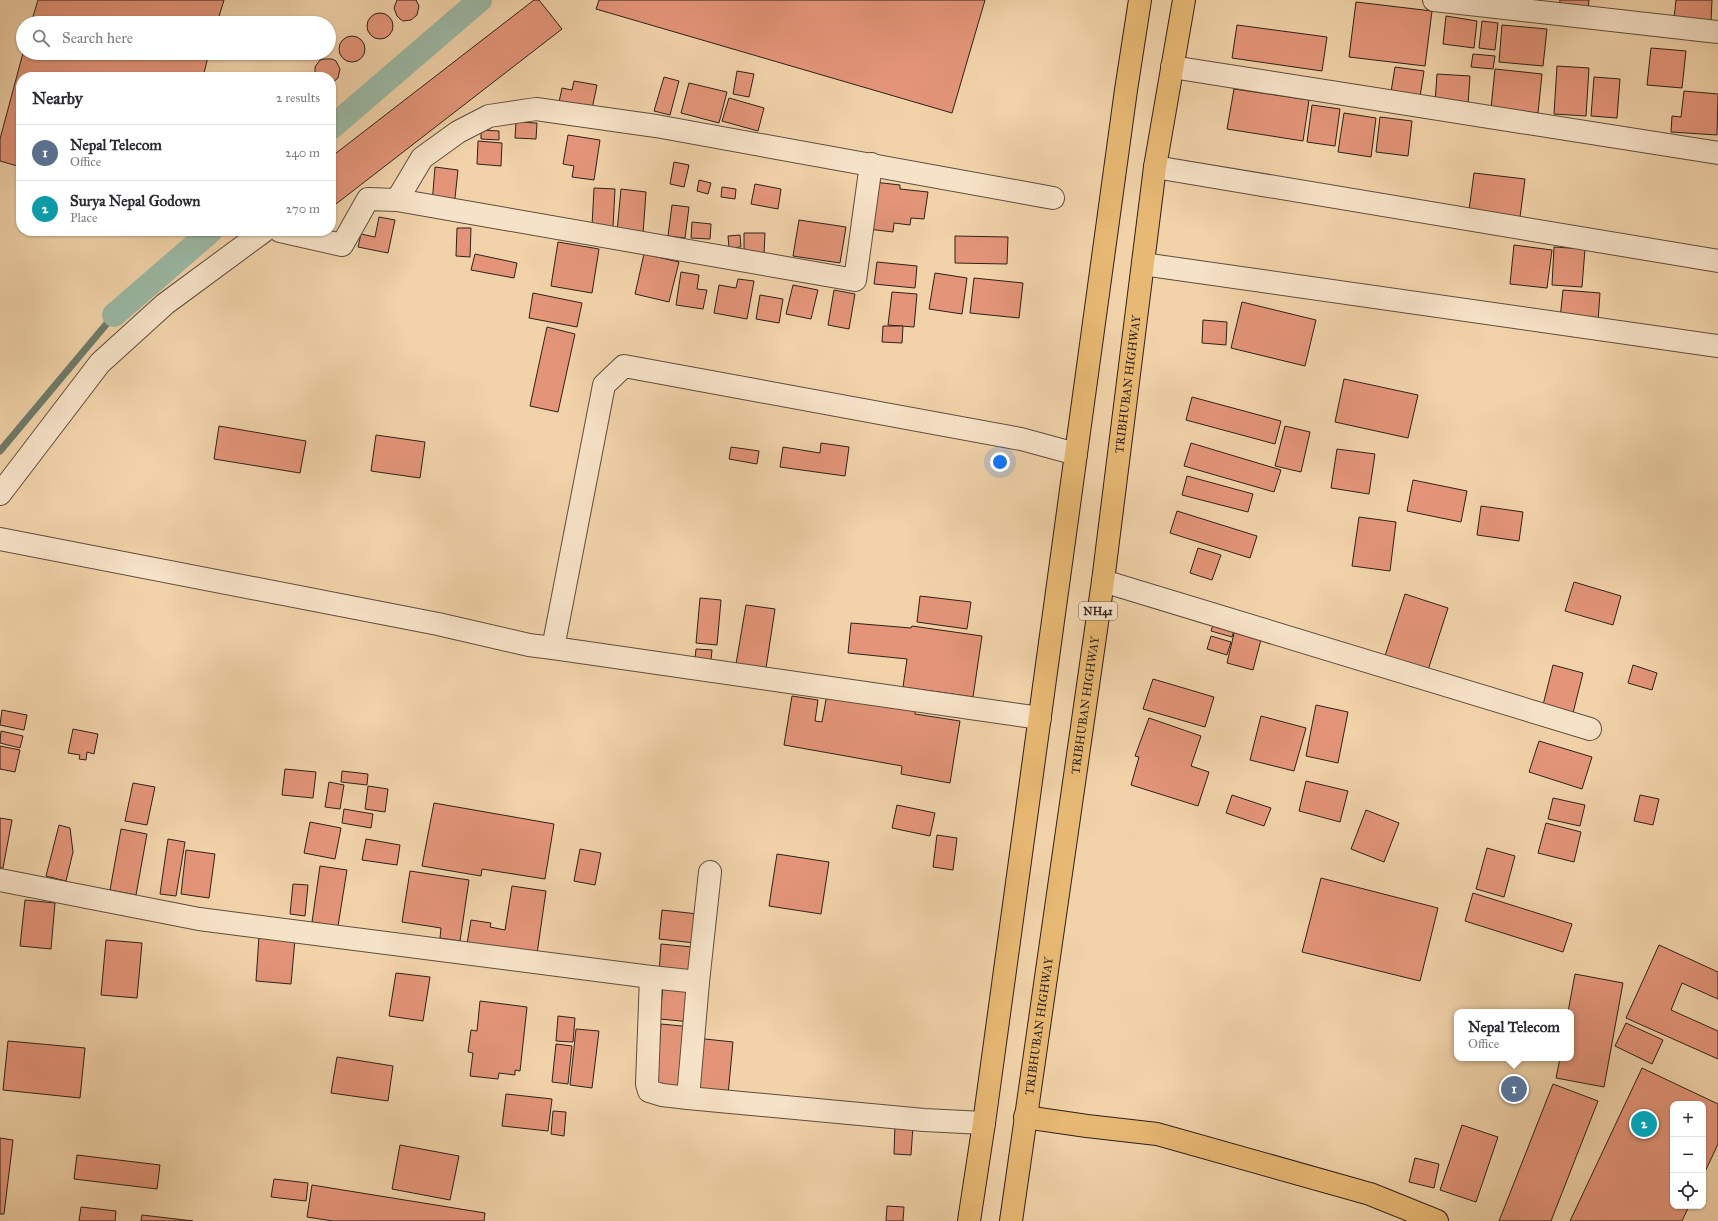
<!DOCTYPE html>
<meta charset="utf-8">
<style>
:root{--surface:#fff;--page:#f2f2f3;--text:#2b2b33;--muted:#7c7c81;--line:#e1e1e2;--accent:#8f2418}
body{margin:0;font-family:"IM FELL Great Primer",serif;background:var(--page);color:var(--text)}
.controls{position:absolute;right:12px;bottom:12px;display:grid;overflow:hidden;border-radius:8px;box-shadow:0 1px 3px #0004}
.controls button{width:36px;height:36px;display:grid;place-items:center;padding:0;border:0;border-bottom:1px solid var(--line);background:var(--surface);color:var(--text);font:20px sans-serif}
.you{position:absolute;left:1000px;top:462px;width:14px;height:14px;margin:-10px;border:3px solid #fff;border-radius:50%;background:#1a73e8;box-shadow:0 0 0 6px #1a73e833}
.badge{display:grid;place-items:center;width:26px;height:26px;border-radius:50%;background:var(--accent);color:#fff;font-size:13px;font-weight:700}
.pin{position:absolute;translate:-50% -50%;border:2px solid #fff;box-shadow:0 1px 4px #0006}
.popup{position:absolute;left:1454px;top:1009px;width:120px;height:52px;box-sizing:border-box;display:grid;place-content:center;border-radius:8px;background:var(--surface);filter:drop-shadow(0 1px 3px #0005);font-size:13px;white-space:nowrap;color:var(--muted)}
.popup b{font-size:15px;color:var(--text)}
.popup::after{content:'';position:absolute;left:50%;top:100%;margin-left:-8px;border:8px solid transparent;border-top-color:var(--surface)}
.list{margin:0;padding:0;list-style:none}
h2{display:flex;justify-content:space-between;align-items:center;height:52px;margin:0;padding:0 16px;font-size:17px}
h2 small{font-size:13px;font-weight:400;color:var(--muted)}
.list li{display:grid;grid-template-columns:26px 1fr auto;gap:12px;align-items:center;box-sizing:border-box;height:56px;padding:0 16px;border-top:1px solid var(--line)}
.list b{display:block;font-size:15px;white-space:nowrap}
.list p{margin:0;font-size:13px;white-space:nowrap;color:var(--muted)}
.list em{font-size:13px;font-style:normal;color:var(--muted)}
.icon{flex:none;width:22px;height:22px;fill:none;stroke:currentColor;stroke-width:2;stroke-linecap:round;stroke-linejoin:round}
.map{position:relative;flex:none;width:1718px;height:1221px;overflow:hidden}
.search{position:absolute;background:var(--surface);box-shadow:0 1px 3px #0004;left:16px;top:16px;width:320px;height:44px;display:flex;align-items:center;gap:10px;box-sizing:border-box;padding:0 14px;border-radius:22px;color:var(--muted);font-size:15px}
.panel{position:absolute;background:var(--surface);box-shadow:0 1px 3px #0004;left:16px;top:72px;width:320px;height:164px;border-radius:16px}
.map>svg:first-child{display:block}
.lines{fill:none;stroke-linecap:round;stroke-linejoin:round}
.stream{stroke:#6f7c6c;stroke-width:7}
.canal{stroke:#9bb8a4;stroke-width:24}
.building{fill:#e49579;stroke:#2e2119}
.minor-casing{stroke:#5f4d3d;stroke-width:24}
.major-casing{stroke:#2e2119;stroke-width:24}
.highway-casing{stroke:#2e2119;stroke-width:24}
.minor{stroke:#f6e2c7;stroke-width:22}
.major{stroke:#e8b974;stroke-width:22}
.highway{stroke:#e8b974;stroke-width:22}
.labels{text-anchor:middle;dominant-baseline:central;stroke-width:4;stroke-linejoin:round;paint-order:stroke}
.shield{fill:#f6e2c7;stroke:#6a5b4d;stroke-width:1}
.shield-label{font-size:11px;font-weight:bold;fill:#2e2119}
.street-label{font-size:12px;fill:#2e2119;stroke:#f6e2c7}
</style>
<div class="map">
<svg width="1718" height="1221" viewBox="0 0 1718 1221">
<rect width="100%" height="100%" fill="#f1d2a9"/>
<filter id="stains"><feTurbulence type="fractalNoise" baseFrequency=".005" numOctaves="4"/><feColorMatrix values="0 0 0 0 .2 0 0 0 0 .09 0 0 0 0 .02 0 0 0 .5 -.17"/></filter>
<radialGradient id="worn" r=".72"><stop offset=".6" stop-color="#630" stop-opacity="0"/><stop offset="1" stop-color="#630" stop-opacity=".3"/></radialGradient>
<g class="lines">
<polyline class="stream" points="0,451 114,315"/>
<g class="canal">
<polyline points="331,128 480,0"/>
<polyline points="114,315 211,231"/>
</g>
</g>
<g class="building">
<polygon points="38,0 224,0 217,23 31,23"/>
<polygon points="397,0 416,0 419,6 417,15 411,20 403,21 400,19 397,16 394,8"/>
<polygon points="534,0 539,0 562,29 336,204 331,198 331,178 336,174 331,168 331,157"/>
<polygon points="599,0 985,0 952,113 596,9"/>
<polygon points="1560,0 1589,0 1588,9 1559,6"/>
<polygon points="1676,0 1712,0 1711,22 1674,19"/>
<polygon points="1356,2 1432,11 1425,66 1349,57"/>
<circle cx="380" cy="26" r="13"/>
<polygon points="1446,16 1477,21 1474,48 1443,44"/>
<polygon points="1482,21 1498,23 1495,50 1479,48"/>
<polygon points="1237,25 1327,37 1322,71 1232,58"/>
<polygon points="1502,25 1547,29 1543,66 1499,62"/>
<circle cx="352" cy="49" r="13"/>
<polygon points="1651,48 1686,51 1682,88 1647,85"/>
<polygon points="23,53 209,53 203,77 21,77 21,167 0,161 0,139"/>
<polygon points="1473,54 1495,56 1493,69 1471,67"/>
<polygon points="324,59 332,59 336,61 340,69 338,78 332,83 331,77 316,77 315,75 315,67 320,60"/>
<polygon points="1557,66 1589,68 1586,116 1554,114"/>
<polygon points="1395,67 1424,71 1420,97 1391,92"/>
<polygon points="1495,69 1542,74 1538,113 1491,108"/>
<polygon points="737,71 754,74 749,97 733,94"/>
<polygon points="1437,74 1470,76 1468,105 1435,103"/>
<polygon points="664,77 679,81 670,115 654,111"/>
<polygon points="1594,77 1620,79 1617,118 1591,116"/>
<polygon points="574,81 597,85 592,109 559,102 562,88 572,90"/>
<polygon points="689,83 727,92 719,123 681,113"/>
<polygon points="1234,89 1309,100 1303,141 1227,129"/>
<polygon points="1684,91 1718,94 1717,135 1671,132 1672,116 1681,117"/>
<polygon points="729,98 764,108 758,131 722,121"/>
<polygon points="1312,105 1340,109 1335,146 1307,142"/>
<polygon points="1344,113 1376,118 1371,157 1338,152"/>
<polygon points="1380,117 1412,121 1408,156 1376,152"/>
<polygon points="516,122 537,123 536,139 515,138"/>
<polygon points="481,130 499,131 499,140 481,139"/>
<polygon points="568,135 600,140 594,180 572,177 574,166 563,164"/>
<polygon points="478,141 502,143 501,166 477,164"/>
<polygon points="674,162 689,165 684,187 670,184"/>
<polygon points="435,167 458,170 454,207 432,204"/>
<polygon points="1474,173 1525,179 1520,217 1469,210"/>
<polygon points="699,180 711,183 708,194 697,191"/>
<polygon points="874,182 900,185 900,189 928,192 924,219 911,218 910,225 894,223 893,232 868,229"/>
<polygon points="755,184 781,189 778,209 751,204"/>
<polygon points="722,187 736,189 735,199 721,197"/>
<polygon points="594,188 615,189 613,227 592,226"/>
<polygon points="621,189 646,192 643,234 617,232"/>
<polygon points="672,205 689,207 685,238 668,236"/>
<polygon points="379,217 395,220 388,253 358,247 361,234 375,237"/>
<polygon points="799,220 846,227 840,263 793,256"/>
<polygon points="692,222 711,224 710,239 691,238"/>
<polygon points="457,228 471,228 470,257 456,256"/>
<polygon points="744,233 765,233 764,254 744,254"/>
<polygon points="740,235 741,247 729,248 728,236"/>
<polygon points="955,236 1008,237 1007,264 955,263"/>
<polygon points="558,242 599,249 592,293 551,286"/>
<polygon points="1514,245 1552,250 1547,288 1510,284"/>
<polygon points="1554,247 1585,249 1582,287 1552,285"/>
<polygon points="475,254 517,263 514,278 471,270"/>
<polygon points="644,254 679,262 669,302 635,294"/>
<polygon points="877,262 917,266 915,288 874,284"/>
<polygon points="681,272 699,275 697,289 707,290 703,309 676,305"/>
<polygon points="935,273 967,278 962,314 929,309"/>
<polygon points="974,278 1023,283 1019,318 970,313"/>
<polygon points="738,279 754,281 747,319 714,313 719,285 736,288"/>
<polygon points="793,285 818,290 811,319 786,314"/>
<polygon points="834,290 855,294 849,329 828,325"/>
<polygon points="1563,290 1600,293 1598,322 1560,319"/>
<polygon points="892,292 917,294 914,327 888,325"/>
<polygon points="533,293 582,303 577,327 529,318"/>
<polygon points="760,295 783,299 779,323 756,319"/>
<polygon points="1242,302 1316,320 1305,366 1231,348"/>
<polygon points="1203,320 1227,322 1226,345 1202,343"/>
<polygon points="883,326 903,326 902,343 882,342"/>
<polygon points="547,327 575,334 558,412 530,406"/>
<polygon points="1344,379 1418,395 1408,438 1335,422"/>
<polygon points="1192,397 1281,421 1275,444 1186,420"/>
<polygon points="219,426 306,441 300,473 214,459"/>
<polygon points="1285,426 1310,432 1301,472 1275,466"/>
<polygon points="376,435 425,442 420,478 371,471"/>
<polygon points="821,443 849,447 845,476 780,467 783,447 820,453"/>
<polygon points="1191,443 1281,470 1274,492 1184,466"/>
<polygon points="731,447 759,451 757,464 729,459"/>
<polygon points="1337,449 1375,454 1369,494 1331,488"/>
<polygon points="1187,476 1253,494 1248,512 1182,495"/>
<polygon points="1413,480 1467,491 1461,522 1407,511"/>
<polygon points="1481,506 1523,512 1519,541 1477,535"/>
<polygon points="1177,511 1257,536 1250,558 1170,533"/>
<polygon points="1359,517 1396,522 1390,571 1352,566"/>
<polygon points="1198,548 1221,555 1212,580 1190,573"/>
<polygon points="1574,582 1621,596 1613,625 1565,611"/>
<polygon points="1405,594 1448,608 1428,670 1385,656"/>
<polygon points="920,596 971,602 967,629 917,622"/>
<polygon points="700,598 721,600 717,645 696,643"/>
<polygon points="746,605 775,609 766,668 736,664"/>
<polygon points="1215,619 1236,625 1232,637 1211,631"/>
<polygon points="851,623 911,628 912,626 982,636 973,697 903,687 907,659 848,653"/>
<polygon points="1236,625 1263,632 1253,670 1227,663"/>
<polygon points="1211,636 1231,642 1227,655 1207,649"/>
<polygon points="696,649 712,650 711,660 695,659"/>
<polygon points="1553,665 1583,673 1573,713 1543,705"/>
<polygon points="1633,665 1657,673 1652,690 1628,683"/>
<polygon points="1153,679 1214,697 1205,727 1143,709"/>
<polygon points="827,694 915,709 915,714 960,721 950,783 901,774 902,766 784,745 792,696 818,700 815,721 822,722"/>
<polygon points="1316,705 1348,712 1338,763 1306,756"/>
<polygon points="2,710 27,715 24,730 0,725"/>
<polygon points="1261,716 1306,728 1294,771 1250,760"/>
<polygon points="1149,718 1201,736 1191,766 1209,772 1198,806 1131,785 1139,757 1135,756"/>
<polygon points="73,729 98,734 94,754 87,752 86,760 79,759 80,755 68,753"/>
<polygon points="1,731 23,736 20,748 0,743"/>
<polygon points="1539,741 1592,757 1582,789 1529,772"/>
<polygon points="0,746 20,750 15,772 0,769"/>
<polygon points="285,769 316,772 313,798 282,795"/>
<polygon points="342,771 368,774 367,785 341,782"/>
<polygon points="1306,781 1348,791 1340,822 1299,811"/>
<polygon points="329,782 344,785 340,809 325,807"/>
<polygon points="133,783 155,787 147,825 125,821"/>
<polygon points="368,786 388,789 385,812 365,809"/>
<polygon points="1232,795 1271,808 1264,826 1226,813"/>
<polygon points="1640,795 1659,799 1653,825 1634,821"/>
<polygon points="1553,798 1585,805 1580,826 1548,819"/>
<polygon points="434,803 554,824 545,879 482,869 481,876 422,866"/>
<polygon points="897,805 935,813 930,836 892,828"/>
<polygon points="344,809 373,814 371,828 342,823"/>
<polygon points="1366,810 1399,823 1384,862 1351,849"/>
<polygon points="0,818 12,820 3,868 0,868"/>
<polygon points="310,822 341,828 335,859 304,853"/>
<polygon points="1546,823 1581,832 1574,862 1538,853"/>
<polygon points="59,825 70,828 73,852 66,881 46,876"/>
<polygon points="121,829 147,834 136,895 110,890"/>
<polygon points="937,835 957,838 953,870 933,867"/>
<polygon points="168,839 185,842 176,896 160,894"/>
<polygon points="366,839 400,845 397,865 362,860"/>
<polygon points="1487,848 1515,856 1504,897 1476,889"/>
<polygon points="580,849 601,853 595,885 574,881"/>
<polygon points="186,850 215,854 209,898 181,894"/>
<polygon points="777,854 829,862 821,914 769,906"/>
<polygon points="320,866 347,870 338,926 312,922"/>
<polygon points="410,871 469,880 460,941 440,938 441,928 402,922"/>
<polygon points="1321,878 1438,908 1420,981 1302,952"/>
<polygon points="293,884 308,885 305,916 290,914"/>
<polygon points="512,886 546,891 537,954 467,944 471,920 491,923 490,927 505,930"/>
<polygon points="1473,893 1572,924 1563,952 1465,921"/>
<polygon points="25,900 55,903 51,949 20,946"/>
<polygon points="662,910 698,914 695,943 659,939"/>
<polygon points="259,936 295,939 291,984 256,981"/>
<polygon points="106,940 142,943 137,998 101,995"/>
<polygon points="661,944 692,947 690,976 659,973"/>
<polygon points="1659,945 1718,972 1718,999 1682,983 1671,1010 1718,1031 1718,1059 1626,1018"/>
<polygon points="396,973 430,977 423,1021 389,1016"/>
<polygon points="1575,974 1623,983 1604,1087 1556,1078 1560,1058 1571,1058 1571,1012 1568,1012"/>
<polygon points="663,985 694,988 691,1022 660,1019"/>
<polygon points="480,1001 527,1007 520,1071 515,1070 515,1075 499,1073 498,1079 470,1076 473,1053 468,1052 471,1030 477,1031"/>
<polygon points="558,1016 575,1018 573,1042 556,1041"/>
<polygon points="1626,1023 1663,1040 1652,1064 1615,1046"/>
<polygon points="661,1024 692,1027 687,1091 656,1088"/>
<polygon points="576,1029 599,1031 592,1088 570,1085"/>
<polygon points="696,1038 733,1042 728,1095 691,1091"/>
<polygon points="8,1041 85,1048 80,1098 3,1090"/>
<polygon points="556,1044 572,1046 568,1084 552,1082"/>
<polygon points="337,1057 393,1066 388,1101 331,1093"/>
<polygon points="1642,1068 1718,1104 1718,1144 1703,1176 1703,1104 1673,1104 1673,1206 1689,1206 1682,1221 1570,1221"/>
<polygon points="1553,1084 1598,1101 1551,1221 1499,1221"/>
<polygon points="506,1094 552,1099 548,1131 502,1126"/>
<polygon points="553,1111 566,1112 564,1136 551,1134"/>
<polygon points="895,1125 913,1126 911,1155 894,1154"/>
<polygon points="1462,1125 1498,1137 1476,1202 1440,1190"/>
<polygon points="0,1138 13,1140 4,1214 0,1214"/>
<polygon points="400,1145 459,1156 450,1200 392,1189"/>
<polygon points="77,1155 160,1165 157,1189 74,1179"/>
<polygon points="1415,1158 1439,1164 1434,1188 1409,1182"/>
<polygon points="274,1179 308,1183 306,1201 271,1197"/>
<polygon points="312,1185 485,1213 484,1221 333,1221 307,1217"/>
<polygon points="887,1206 904,1207 903,1221 886,1221"/>
<polygon points="81,1207 116,1211 115,1221 79,1221"/>
<polygon points="142,1215 193,1221 141,1221"/>
</g>
<g class="lines">
<g class="minor-casing">
<g id="minor">
<polyline points="1434,0 1718,32"/>
<polyline points="1172,67 1718,153"/>
<polyline points="1155,167 1718,261"/>
<polyline points="397,200 855,280 871,164"/>
<polyline points="280,231 342,245 368,199 397,200 422,158 458,132 489,116 536,109 656,126 1053,198"/>
<polyline points="1143,264 1718,346"/>
<polyline points="0,494 100,363 165,304 264,231"/>
<polyline points="0,539 438,624 529,645 553,648 604,385 624,366 1021,439 1076,454"/>
<polyline points="1103,581 1590,729"/>
<polyline points="553,648 1040,718"/>
<polyline points="0,880 199,919 651,977 647,1084 649,1091 662,1095 688,1098 924,1120 984,1123"/>
<polyline points="651,977 698,982 710,872"/>
<polyline points="688,1098 698,982"/>
</g>
</g>
<g class="major-casing">
<polyline id="major" points="1025,1117 1087,1126 1157,1134 1370,1194 1437,1221"/>
</g>
<g class="highway-casing">
<g id="highway">
<polyline points="969,1221 984,1123 1126,90 1140,0"/>
<path id="s1" d="M1011,1221L1103,581L1155,167L1184,0"/>
</g>
</g>
<use href="#minor" class="minor"/>
<use href="#major" class="major"/>
<use href="#highway" class="highway"/>
</g>
<g class="labels">
<rect class="shield" x="1079" y="602" width="38" height="18" rx="3"/>
<g class="shield-label">
<text x="1098" y="611">NH41</text>
</g>
<g class="street-label">
<text stroke="none"><textPath href="#s1" startOffset="845">TRIBHUBAN HIGHWAY</textPath></text>
<text stroke="none"><textPath href="#s1" startOffset="521">TRIBHUBAN HIGHWAY</textPath></text>
<text stroke="none"><textPath href="#s1" startOffset="197">TRIBHUBAN HIGHWAY</textPath></text>
</g>
</g>
<rect width="100%" height="100%" filter="url(#stains)"/>
<rect width="100%" height="100%" fill="url(#worn)"/>
</svg>
<div class="controls">
<button>+</button>
<button>−</button>
<button><svg class="icon" aria-label="locate" viewBox="0 0 24 24"><circle cx="12" cy="12" r="6"/><path d="M12 2v4M12 18v4M2 12h4M18 12h4"/></svg></button>
</div>
<div class="you"></div>
<div class="pin badge" style="left:1514px;top:1089px;background:#5c6f8a">1</div>
<div class="popup"><b>Nepal Telecom</b>Office</div>
<div class="pin badge" style="left:1644px;top:1124px;background:#0f9aa8">2</div>
<div class="search"><svg class="icon" aria-label="search" viewBox="0 0 24 24"><circle cx="10" cy="10" r="6"/><path d="M15 15l6 6"/></svg>Search here</div>
<section class="panel">
<h2>Nearby<small>2 results</small></h2>
<ul class="list">
<li><span class="badge" style="background:#5c6f8a">1</span><div><b>Nepal Telecom</b><p>Office</p></div><em>240 m</em></li>
<li><span class="badge" style="background:#0f9aa8">2</span><div><b>Surya Nepal Godown</b><p>Place</p></div><em>270 m</em></li>
</ul>
</section>
</div>
